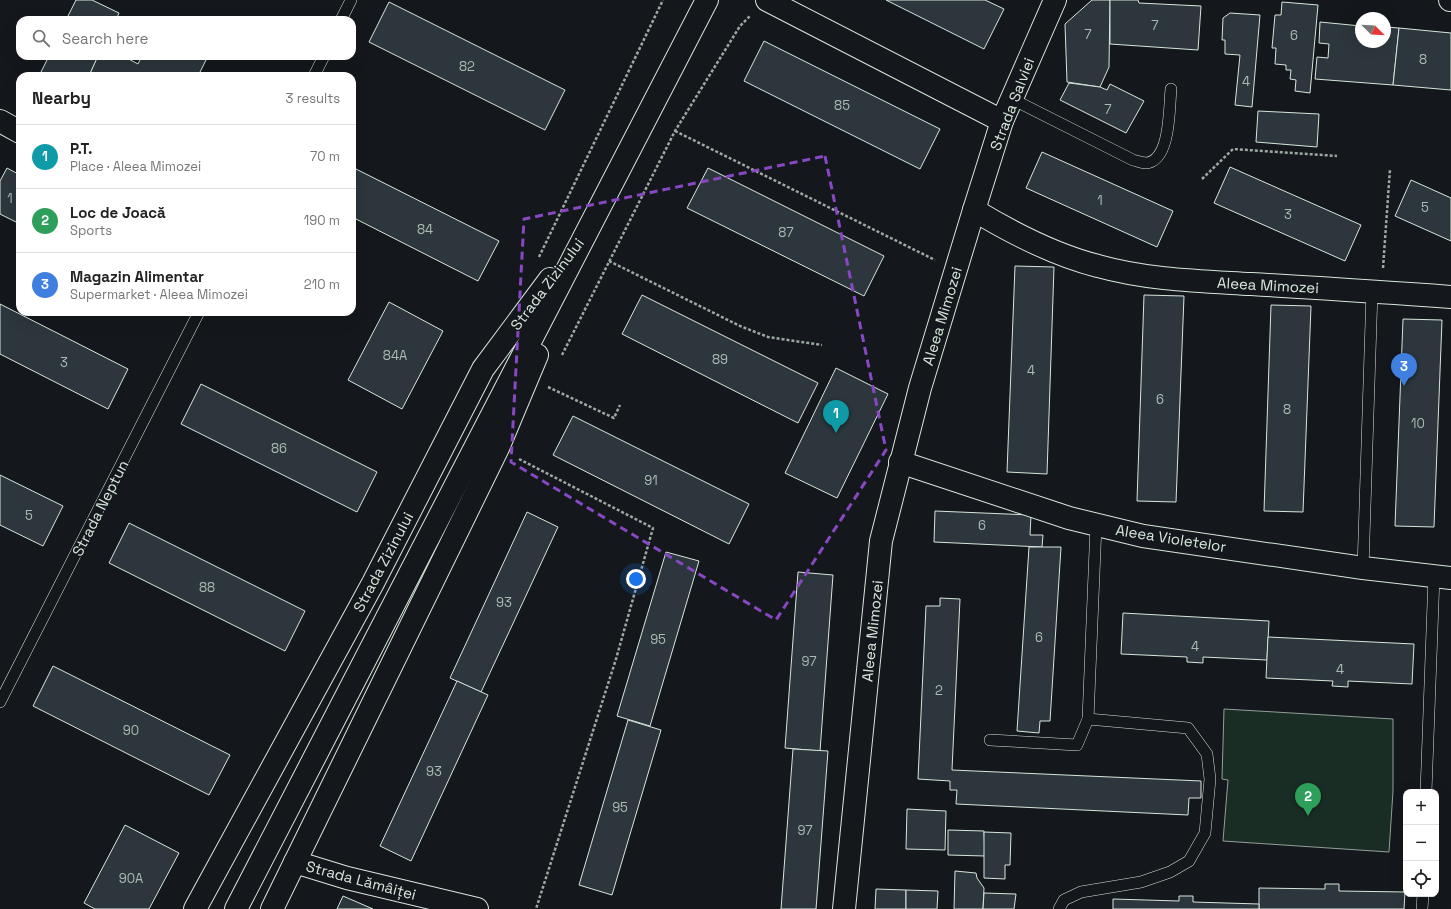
<!DOCTYPE html>
<meta charset="utf-8">
<style>
:root{--surface:#fff;--page:#f6f6f6;--text:#222;--muted:#767676;--line:#e0e0e0;--accent:#111827}
body{margin:0;font-family:"Space Grotesk",sans-serif;background:var(--page);color:var(--text)}
.controls{position:absolute;right:12px;bottom:12px;display:grid;overflow:hidden;border-radius:8px;box-shadow:0 4px 16px #0002}
.controls button{width:36px;height:36px;display:grid;place-items:center;padding:0;border:0;border-bottom:1px solid var(--line);background:var(--surface);color:var(--text);font:20px sans-serif}
.compass{position:absolute;left:1355px;top:12px;width:36px;height:36px;border-radius:50%;background:var(--surface);box-shadow:0 4px 16px #0002;rotate:114deg}
.you{position:absolute;left:636px;top:579px;width:14px;height:14px;margin:-10px;border:3px solid #fff;border-radius:50%;background:#1a73e8;box-shadow:0 0 0 6px #1a73e833}
.badge{display:grid;place-items:center;width:26px;height:26px;border-radius:50%;background:var(--accent);color:#fff;font-size:13px;font-weight:700}
.pin{position:absolute;translate:-50% -33px;filter:drop-shadow(0 1px 2px #0008)}
.pin::after{content:'';position:absolute;top:21px;width:14px;height:12px;background:inherit;clip-path:polygon(0 0,100% 0,50% 100%)}
.list{margin:0;padding:0;list-style:none}
h2{display:flex;justify-content:space-between;align-items:center;height:52px;margin:0;padding:0 16px;font-size:17px}
h2 small{font-size:13px;font-weight:400;color:var(--muted)}
.list li{display:grid;grid-template-columns:26px 1fr auto;gap:12px;align-items:center;box-sizing:border-box;height:64px;padding:0 16px;border-top:1px solid var(--line)}
.list b{display:block;font-size:15px;white-space:nowrap}
.list p{margin:0;font-size:13px;white-space:nowrap;color:var(--muted)}
.list em{font-size:13px;font-style:normal;color:var(--muted)}
.icon{flex:none;width:22px;height:22px;fill:none;stroke:currentColor;stroke-width:2;stroke-linecap:round;stroke-linejoin:round}
.map{position:relative;flex:none;width:1451px;height:909px;overflow:hidden}
.search{position:absolute;background:var(--surface);box-shadow:0 4px 16px #0002;left:16px;top:16px;width:340px;height:44px;display:flex;align-items:center;gap:10px;box-sizing:border-box;padding:0 14px;border-radius:12px;color:var(--muted);font-size:15px}
.panel{position:absolute;background:var(--surface);box-shadow:0 4px 16px #0002;left:16px;top:72px;width:340px;height:244px;border-radius:12px}
.map>svg:first-child{display:block}
.pitch{fill:#1a2d24;stroke:#939e99}
.building{fill:#2c363c;stroke:#d8e6dc}
.lines{fill:none;stroke-linecap:round;stroke-linejoin:round}
.lane-casing{stroke:#d8e6dc;stroke-width:12}
.street-casing{stroke:#d8e6dc;stroke-width:24}
.secondary-casing{stroke:#d8e6dc;stroke-width:24}
.path{stroke:#9da8a2;stroke-width:2.5;stroke-dasharray:3 2;stroke-linecap:butt}
.lane{stroke:#14181c;stroke-width:11}
.street{stroke:#14181c;stroke-width:22}
.secondary{stroke:#14181c;stroke-width:22}
.marked{fill:none;stroke:#8948c3;stroke-width:3;stroke-dasharray:8 5;stroke-linejoin:round}
.labels{text-anchor:middle;dominant-baseline:central;stroke-width:3;stroke-linejoin:round;paint-order:stroke}
.number-label{font-size:13px;fill:#adbab4}
.street-label{font-size:15px;fill:#d8e6dc;stroke:#14181c}
</style>
<div class="map">
<svg width="1451" height="909" viewBox="0 0 1451 909">
<rect width="100%" height="100%" fill="#14181c"/>
<polygon class="pitch" points="1224,709 1393,719 1393,791 1389,852 1223,841 1228,780 1222,779"/>
<g class="building">
<polygon points="76,0 92,0 119,13 116,20 66,20"/>
<polygon points="886,0 985,0 1004,9 984,49"/>
<polygon points="1092,0 1110,0 1109,67 1100,87 1067,82 1065,24"/>
<polygon points="1110,0 1138,0 1139,3 1201,6 1198,50 1110,44"/>
<polygon points="389,2 565,90 545,130 369,42"/>
<polygon points="1282,2 1318,5 1310,93 1295,91 1296,80 1290,79 1291,70 1286,70 1286,65 1275,64 1276,48 1272,48 1275,15 1281,15"/>
<polygon points="1230,13 1260,15 1252,107 1235,105 1240,55 1225,54 1225,40 1222,40 1223,18"/>
<polygon points="1320,22 1361,26 1361,42 1385,42 1385,27 1399,28 1393,85 1315,79 1317,57 1328,58 1329,44 1319,43"/>
<polygon points="1399,28 1451,33 1451,90 1393,85"/>
<polygon points="764,41 940,129 920,169 744,81"/>
<polygon points="49,56 98,56 89,76 39,76"/>
<polygon points="98,56 123,56 138,64 142,56 208,56 198,76 89,76"/>
<polygon points="1069,83 1100,87 1107,90 1110,84 1144,101 1126,133 1060,100"/>
<polygon points="1258,111 1319,114 1317,147 1256,142"/>
<polygon points="1042,152 1173,211 1157,247 1026,188"/>
<polygon points="352,167 499,241 478,281 352,217"/>
<polygon points="1230,167 1361,225 1345,261 1214,203"/>
<polygon points="7,168 20,175 20,224 0,214 0,181"/>
<polygon points="708,168 884,256 864,296 687,208"/>
<polygon points="1411,180 1451,198 1451,241 1395,216"/>
<polygon points="1015,266 1054,267 1047,474 1007,472"/>
<polygon points="642,295 818,383 798,423 622,334"/>
<polygon points="1144,295 1184,296 1176,502 1137,501"/>
<polygon points="389,302 443,331 402,409 348,380"/>
<polygon points="0,304 128,369 108,409 0,354"/>
<polygon points="1271,305 1311,306 1303,512 1264,511"/>
<polygon points="1403,319 1442,320 1434,527 1395,526"/>
<polygon points="836,368 888,394 837,498 785,473"/>
<polygon points="201,384 377,472 357,512 181,424"/>
<polygon points="573,416 749,504 729,544 553,455"/>
<polygon points="0,475 63,506 43,546 0,525"/>
<polygon points="935,511 1031,515 1030,535 1043,535 1042,547 934,542"/>
<polygon points="527,512 558,527 481,692 450,678"/>
<polygon points="129,523 305,611 285,651 109,563"/>
<polygon points="1029,547 1061,547 1050,721 1040,721 1039,733 1017,731"/>
<polygon points="666,552 699,561 650,726 617,716"/>
<polygon points="798,572 833,575 820,751 785,748"/>
<polygon points="940,598 960,599 952,770 1201,781 1201,798 1189,798 1188,815 956,804 957,790 950,790 950,781 918,779 926,606 940,606"/>
<polygon points="1123,613 1269,621 1267,660 1203,657 1203,663 1187,662 1187,657 1121,654"/>
<polygon points="1268,637 1414,644 1412,684 1348,681 1348,687 1332,686 1333,681 1266,678"/>
<polygon points="53,666 230,755 209,795 33,706"/>
<polygon points="457,681 488,695 411,861 380,846"/>
<polygon points="628,720 661,730 612,895 579,885"/>
<polygon points="793,749 828,751 816,909 781,909"/>
<polygon points="907,809 946,811 945,850 906,849"/>
<polygon points="125,825 179,853 149,909 95,909 84,903"/>
<polygon points="948,830 984,831 985,856 948,855"/>
<polygon points="984,832 1011,833 1010,865 1005,865 1005,879 984,878"/>
<polygon points="955,871 976,873 977,878 984,888 983,909 954,909"/>
<polygon points="1325,884 1339,884 1339,891 1405,892 1404,909 1259,909 1259,888 1325,889"/>
<polygon points="876,889 906,890 906,909 875,909"/>
<polygon points="906,890 938,891 937,909 906,909"/>
<polygon points="984,893 1016,894 1014,909 983,909"/>
<polygon points="343,896 373,909 337,909"/>
<polygon points="1179,896 1193,896 1193,902 1259,904 1259,909 1113,909 1113,899 1179,901"/>
</g>
<g class="lines">
<g class="lane-casing">
<g id="lane">
<polyline points="341,20 351,0"/>
<polyline points="314,76 324,56"/>
<path d="M1012,99L1133,160C1137,161 1142,163 1146,163C1171,161 1169,107 1171,89"/>
<polyline points="1363,568 1372,291"/>
<polyline points="0,702 199,312"/>
<polyline points="1088,719 1096,525"/>
<polyline points="990,740 1077,745 1088,719 1188,728 1207,754 1210,779 1205,833 1189,861 1170,872 1141,882 1081,892 1064,900 1059,909"/>
<polyline points="1426,792 1434,576"/>
<polyline points="1422,909 1423,894"/>
</g>
</g>
<g class="street-casing">
<g id="street">
<polyline points="767,0 1002,121"/>
<polyline points="1450,0 1451,0"/>
<polyline points="0,121 20,132"/>
<path d="M974,210C1012,233 1054,255 1098,266C1148,280 1199,281 1251,284C1318,288 1384,292 1451,297"/>
<polyline points="900,462 1069,518 1143,536 1363,568 1451,578"/>
<polyline points="295,862 347,878 477,909"/>
<polyline points="844,909 881,541 920,388 974,210 1002,121 1055,0"/>
</g>
</g>
<g class="secondary-casing">
<g id="secondary">
<polyline points="195,909 373,583 483,369 550,279"/>
<polyline points="236,909 707,0"/>
<polyline points="272,909 498,448 537,355"/>
</g>
</g>
<g class="path">
<polyline points="675,131 935,260"/>
<polyline points="1202,179 1233,149 1337,156"/>
<polyline points="539,257 663,0"/>
<polyline points="609,261 740,326 768,337 822,345"/>
<polyline points="1383,268 1390,169"/>
<polyline points="562,355 675,131 740,26 750,16"/>
<polyline points="548,387 614,418 620,405"/>
<polyline points="519,459 653,528 616,659 536,909"/>
</g>
<use href="#lane" class="lane"/>
<use href="#street" class="street"/>
<use href="#secondary" class="secondary"/>
</g>
<path class="marked" d="M825,156L886,450L776,620L511,462L524,219Z"/>
<g class="labels">
<g class="number-label">
<text x="1155" y="25">7</text>
<text x="1088" y="34">7</text>
<text x="1294" y="35">6</text>
<text x="1423" y="59">8</text>
<text x="467" y="66">82</text>
<text x="1246" y="81">4</text>
<text x="842" y="105">85</text>
<text x="1108" y="109">7</text>
<text x="10" y="198">1</text>
<text x="1100" y="200">1</text>
<text x="1425" y="207">5</text>
<text x="1288" y="214">3</text>
<text x="425" y="229">84</text>
<text x="786" y="232">87</text>
<text x="395" y="355">84A</text>
<text x="720" y="359">89</text>
<text x="64" y="362">3</text>
<text x="1031" y="370">4</text>
<text x="1160" y="399">6</text>
<text x="1287" y="409">8</text>
<text x="1418" y="423">10</text>
<text x="279" y="448">86</text>
<text x="651" y="480">91</text>
<text x="29" y="515">5</text>
<text x="982" y="525">6</text>
<text x="207" y="587">88</text>
<text x="504" y="602">93</text>
<text x="1039" y="637">6</text>
<text x="658" y="639">95</text>
<text x="1195" y="646">4</text>
<text x="809" y="661">97</text>
<text x="1340" y="669">4</text>
<text x="939" y="690">2</text>
<text x="131" y="730">90</text>
<text x="434" y="771">93</text>
<text x="620" y="807">95</text>
<text x="805" y="830">97</text>
<text x="131" y="878">90A</text>
</g>
<g class="street-label">
<text transform="translate(1012 104) rotate(-69)">Strada Salviei</text>
<text transform="translate(547 284) rotate(-53)">Strada Zizinului</text>
<text transform="translate(1268 285) rotate(3)">Aleea Mimozei</text>
<text transform="translate(942 316) rotate(-73)">Aleea Mimozei</text>
<text transform="translate(100 508) rotate(-63)">Strada Neptun</text>
<text transform="translate(1171 538) rotate(9)">Aleea Violetelor</text>
<text transform="translate(383 562) rotate(-62)">Strada Zizinului</text>
<text transform="translate(872 631) rotate(-84)">Aleea Mimozei</text>
<text transform="translate(361 880) rotate(15)">Strada Lămâiței</text>
</g>
</g>
</svg>
<div class="controls">
<button>+</button>
<button>−</button>
<button><svg class="icon" aria-label="locate" viewBox="0 0 24 24"><circle cx="12" cy="12" r="6"/><path d="M12 2v4M12 18v4M2 12h4M18 12h4"/></svg></button>
</div>
<svg class="compass" viewBox="-18 -18 36 36"><path d="M0-13l5 13h-10z" fill="#e53935"/><path d="M0 13l5-13h-10z" fill="#767676"/></svg>
<div class="you"></div>
<div class="pin badge" style="left:836px;top:433px;background:#0f9aa8">1</div>
<div class="pin badge" style="left:1308px;top:816px;background:#2e9e5b">2</div>
<div class="pin badge" style="left:1404px;top:386px;background:#3f7fe0">3</div>
<div class="search"><svg class="icon" aria-label="search" viewBox="0 0 24 24"><circle cx="10" cy="10" r="6"/><path d="M15 15l6 6"/></svg>Search here</div>
<section class="panel">
<h2>Nearby<small>3 results</small></h2>
<ul class="list">
<li><span class="badge" style="background:#0f9aa8">1</span><div><b>P.T.</b><p>Place · Aleea Mimozei</p></div><em>70 m</em></li>
<li><span class="badge" style="background:#2e9e5b">2</span><div><b>Loc de Joacă</b><p>Sports</p></div><em>190 m</em></li>
<li><span class="badge" style="background:#3f7fe0">3</span><div><b>Magazin Alimentar</b><p>Supermarket · Aleea Mimozei</p></div><em>210 m</em></li>
</ul>
</section>
</div>
